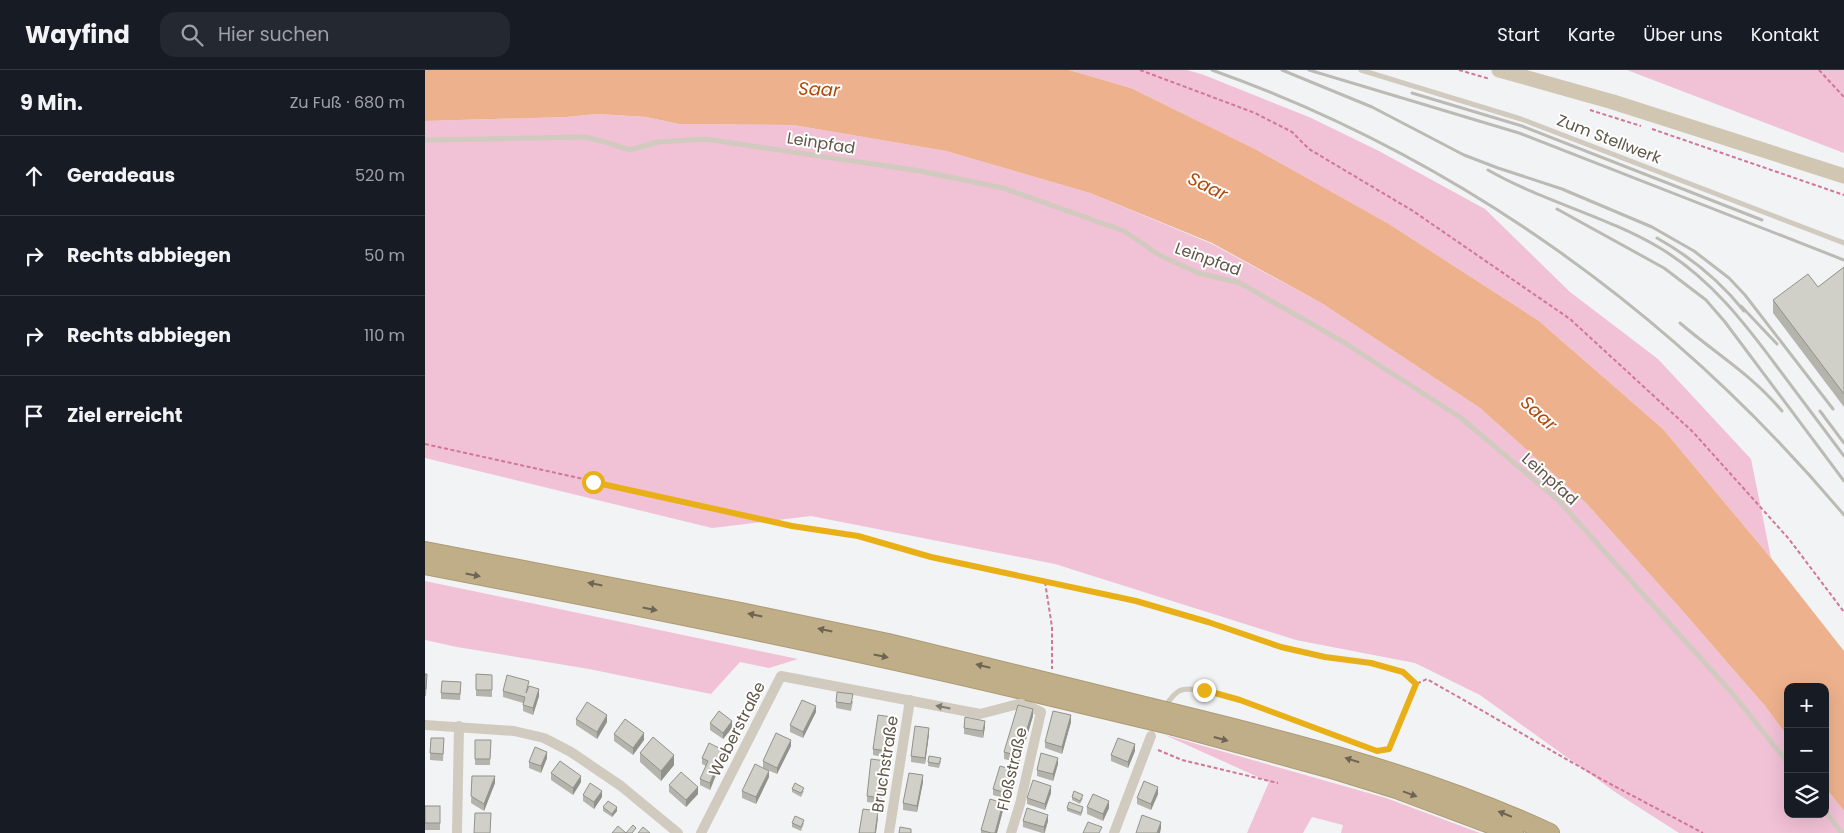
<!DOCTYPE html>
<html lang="de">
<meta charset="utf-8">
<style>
:root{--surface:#171b24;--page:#242831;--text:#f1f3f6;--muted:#9ea1a6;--line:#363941}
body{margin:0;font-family:Poppins,sans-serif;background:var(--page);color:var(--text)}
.controls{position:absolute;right:15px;bottom:15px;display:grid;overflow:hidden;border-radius:10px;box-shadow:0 5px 20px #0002}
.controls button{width:45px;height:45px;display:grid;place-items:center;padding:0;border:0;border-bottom:1px solid var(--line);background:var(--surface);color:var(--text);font:25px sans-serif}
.stop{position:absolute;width:15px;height:15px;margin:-11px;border:4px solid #e9af16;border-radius:50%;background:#fff}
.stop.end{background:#e9af16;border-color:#fff;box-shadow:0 1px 5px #0008}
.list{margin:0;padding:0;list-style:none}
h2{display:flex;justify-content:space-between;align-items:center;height:65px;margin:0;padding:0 20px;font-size:21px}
h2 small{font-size:16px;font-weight:400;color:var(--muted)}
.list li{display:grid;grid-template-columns:32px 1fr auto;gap:15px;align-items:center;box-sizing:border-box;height:80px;padding:0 20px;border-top:1px solid var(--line)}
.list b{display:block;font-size:19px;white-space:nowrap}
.list em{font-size:16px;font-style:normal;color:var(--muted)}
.icon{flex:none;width:28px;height:28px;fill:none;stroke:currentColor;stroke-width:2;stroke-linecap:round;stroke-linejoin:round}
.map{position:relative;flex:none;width:1419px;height:763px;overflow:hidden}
header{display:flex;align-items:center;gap:30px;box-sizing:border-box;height:70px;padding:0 25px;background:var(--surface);border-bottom:1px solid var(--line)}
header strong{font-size:24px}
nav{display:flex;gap:28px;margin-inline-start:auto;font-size:18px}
.search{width:350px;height:45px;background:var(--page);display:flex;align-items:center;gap:12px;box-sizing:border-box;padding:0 18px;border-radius:15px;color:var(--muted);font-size:19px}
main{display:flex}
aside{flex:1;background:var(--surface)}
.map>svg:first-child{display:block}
.green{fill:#f1c1d6}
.water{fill:#eeb18d}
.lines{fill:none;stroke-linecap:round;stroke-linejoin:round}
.motorway-casing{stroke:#ac9b74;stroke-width:20}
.path{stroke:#d07795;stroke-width:2;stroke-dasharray:4 2.5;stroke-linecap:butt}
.service{stroke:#d1cabf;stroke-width:5}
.minor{stroke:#d1cabf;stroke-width:10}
.primary{stroke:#d0c6b1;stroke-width:15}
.motorway{stroke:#c0ae89;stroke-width:18}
.rail{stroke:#bcbab4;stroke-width:3}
.motorway-bridge-casing{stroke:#ac9b74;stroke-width:20;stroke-linecap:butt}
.motorway-bridge{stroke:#c0ae89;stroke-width:18}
.wall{fill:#b4b3ac}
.shaded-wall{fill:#92928c}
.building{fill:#d1d0c8;stroke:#92928c}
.oneway{fill:#6e6453}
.oneway2{fill:#827a6c}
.route{stroke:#e9af16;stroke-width:6}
.labels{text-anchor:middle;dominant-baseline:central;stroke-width:4;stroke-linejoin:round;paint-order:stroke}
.street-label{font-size:16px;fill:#605749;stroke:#fff}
.water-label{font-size:18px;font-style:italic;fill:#b2480a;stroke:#fff}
</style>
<header>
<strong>Wayfind</strong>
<div class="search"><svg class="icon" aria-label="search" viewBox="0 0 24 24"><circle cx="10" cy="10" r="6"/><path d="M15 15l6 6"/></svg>Hier suchen</div>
<nav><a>Start</a><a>Karte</a><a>Über uns</a><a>Kontakt</a></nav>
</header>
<main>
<aside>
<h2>9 Min.<small>Zu Fuß · 680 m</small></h2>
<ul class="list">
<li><svg class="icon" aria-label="ahead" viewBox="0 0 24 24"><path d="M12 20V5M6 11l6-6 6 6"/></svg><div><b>Geradeaus</b></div><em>520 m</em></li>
<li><svg class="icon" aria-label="right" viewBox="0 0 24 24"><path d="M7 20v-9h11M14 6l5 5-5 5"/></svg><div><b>Rechts abbiegen</b></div><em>50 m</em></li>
<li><svg class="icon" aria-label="right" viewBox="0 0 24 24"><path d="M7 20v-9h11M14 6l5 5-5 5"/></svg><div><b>Rechts abbiegen</b></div><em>110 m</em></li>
<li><svg class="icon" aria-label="arrive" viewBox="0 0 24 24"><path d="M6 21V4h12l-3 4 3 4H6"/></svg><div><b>Ziel erreicht</b></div></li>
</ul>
</aside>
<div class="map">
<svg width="1419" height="763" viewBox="0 0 1419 763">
<rect width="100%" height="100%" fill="#f2f3f4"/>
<g class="green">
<polygon points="644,0 762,0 779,5 884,47 954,81 1060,139 1145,222 1233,289 1326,389 1346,488 1238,359 1114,251 964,154 832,80 706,18"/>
<polygon points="1202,0 1419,0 1419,83"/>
<polygon points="172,44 221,47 254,54 368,55 521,81 665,123 787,174 898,234 1055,338 1161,433 1255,538 1340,636 1363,667 1363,744 1400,744 1400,717 1419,741 1419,763 1254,763 1193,724 1055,625 990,593 871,570 630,494 386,446 287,458 0,388 0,51 141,47"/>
<polygon points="0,511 373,589 344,598 315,592 286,624 164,599 32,577 0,570"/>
<polygon points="740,665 961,728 1055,763 916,763 918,755 887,747 878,763 822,763 844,712"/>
</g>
<polygon class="water" points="0,0 644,0 706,18 832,80 964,154 1114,251 1238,359 1346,488 1419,581 1419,741 1400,717 1400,617 1363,617 1363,667 1340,636 1255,538 1161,433 1055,338 898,234 787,173 665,123 521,81 368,55 254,54 221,47 172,44 141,47 0,51"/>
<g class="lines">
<g class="motorway-casing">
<g id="motorway">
<polyline points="0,481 316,542 463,573 606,608"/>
<path d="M0,495C202,534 403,574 602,621"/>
<path d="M752,644C879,675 1006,708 1125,763"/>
<polyline points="749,656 903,698 971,719 1089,763"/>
</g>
</g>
<g class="path">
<polyline points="715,0 830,43 867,62 884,79 988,141 1145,249 1268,362 1364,469 1419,542"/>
<polyline points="1034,0 1065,9"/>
<polyline points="1394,0 1419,27"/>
<polyline points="1165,40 1216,56"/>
<polyline points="1227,59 1419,125"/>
<polyline points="0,374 367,455 433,465 506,487 711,531 783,552 856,577 900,587 947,593 978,602 991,614"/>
<polyline points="620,512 627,557 627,599"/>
<polyline points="786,622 815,630 952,681 964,679 991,614 1002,609 1176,709 1278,763"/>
<polyline points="733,680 757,690 853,713"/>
</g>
<g class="service">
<polyline points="936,0 1096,49 1419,173"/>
<polyline points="0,70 160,67 180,72 205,80 233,72 280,69 495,101 578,118 699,161 734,185 773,203 815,213 920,273 1036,348 1133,430 1307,623 1363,693"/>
<path d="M739,638C753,617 755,618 779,620"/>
<polyline points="1400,741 1417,763"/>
</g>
<g class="minor">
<polyline points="0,655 89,661 119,668 146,682 196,716 253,763"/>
<polyline points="32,763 34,656"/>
<polyline points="276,763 356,606 555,644 597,633 616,642 595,734 586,763"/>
<polyline points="464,763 485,630"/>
<polyline points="689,763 726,666"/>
</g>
<polyline class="primary" points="1074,0 1188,32 1419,106"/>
<use href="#motorway" class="motorway"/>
<g class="rail">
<path d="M787,0C1034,88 1251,245 1419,445"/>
<polyline points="857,0 947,37 1039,85 1073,98 1137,119 1227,157 1269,181 1304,208 1320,225 1408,339"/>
<polyline points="884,0 1094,63 1419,190"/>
<polyline points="987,23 1097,56 1337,150"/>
<path d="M1063,100C1117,131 1181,146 1235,178C1285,208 1319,252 1353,298C1375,327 1397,357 1419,386"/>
<polyline points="1132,139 1239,198 1281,230 1300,252 1419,411"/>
<path d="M1232,168C1266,187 1295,211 1319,241"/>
<polyline points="1316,236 1352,274"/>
<path d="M1255,253C1291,284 1326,304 1357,341"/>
<polyline points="1395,341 1419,373"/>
</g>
<g class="motorway-bridge-casing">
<g id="motorway-bridge">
<polyline points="606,608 752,644"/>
<polyline points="602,621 749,656"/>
</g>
</g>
<use href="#motorway-bridge" class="motorway-bridge"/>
</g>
<g class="wall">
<polygon points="1419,197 1419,337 1348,243 1348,230 1393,217"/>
<polygon points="0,604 2,610 1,626 0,626"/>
<polygon points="51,604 67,605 67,627 51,626"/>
<polygon points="104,616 114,626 108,645 98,641 98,633 78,627 78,621"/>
<polygon points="36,618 35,630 16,629 16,623"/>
<polygon points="428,631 426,641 411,638 411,632"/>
<polygon points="391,642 378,668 365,662 365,655"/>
<polygon points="608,646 594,693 579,689 579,682"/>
<polygon points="151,649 182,652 172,669 151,655"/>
<polygon points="646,652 637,684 620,678 620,672"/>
<polygon points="285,653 307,658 298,669 285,660"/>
<polygon points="467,654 462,688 448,685 448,679"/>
<polygon points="560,657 558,668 539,664 539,658"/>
<polygon points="189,664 219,670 208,685 189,671"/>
<polygon points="504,664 500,694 486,692 486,686"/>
<polygon points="50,670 66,670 65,695 50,695"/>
<polygon points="19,675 18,691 5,690 5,683"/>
<polygon points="366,676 352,704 338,698 338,691"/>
<polygon points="710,681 703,698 686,691 686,685"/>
<polygon points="215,683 249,695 236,711 215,692"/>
<polygon points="298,687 285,720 275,715 275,709 281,696 277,694 277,688"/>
<polygon points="122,688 116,703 104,698 104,692"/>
<polygon points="516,691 514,698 503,696 503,692"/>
<polygon points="633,694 628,711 612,706 612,700"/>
<polygon points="461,698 456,734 442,732 442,726"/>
<polygon points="126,703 156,712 148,725 126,710"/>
<polygon points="47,706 70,713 59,741 46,733"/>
<polygon points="588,706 581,729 568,725 568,719"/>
<polygon points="344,707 331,734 317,728 317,721"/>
<polygon points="498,712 492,742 478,740 478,733"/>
<polygon points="244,715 273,724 261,737 244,722"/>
<polygon points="367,719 379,721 376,727 367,722"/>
<polygon points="626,723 620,740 602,734 602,728"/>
<polygon points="733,724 726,740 712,734 712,728"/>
<polygon points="158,725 177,727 169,739 158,731"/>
<polygon points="647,727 658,728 655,734 647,730"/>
<rect x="0" y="736" width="15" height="24"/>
<polygon points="178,737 192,741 187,747 178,741"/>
<polygon points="662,737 684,738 678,751 662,744"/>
<polygon points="642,738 658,740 656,746 642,741"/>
<polygon points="578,740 572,763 556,763 556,760"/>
<polygon points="598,751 623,751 620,763 617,763 598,757"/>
<polygon points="367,753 379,753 376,761 367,757"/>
</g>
<g class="shaded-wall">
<polygon points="114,619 114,626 108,645 108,638"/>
<polygon points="391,636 391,642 378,668 378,662"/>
<polygon points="608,639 608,646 594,693 594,686"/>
<polygon points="182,645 182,652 172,669 172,662"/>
<polygon points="646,645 646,652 637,684 637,677"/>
<polygon points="467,647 467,654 462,688 462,681"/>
<polygon points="307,651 307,658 298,669 298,663"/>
<polygon points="560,651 560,657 558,668 558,661"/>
<polygon points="504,658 504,664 500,694 500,688"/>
<polygon points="219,663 219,670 208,685 208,678"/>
<polygon points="366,670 366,676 352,704 352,698"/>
<polygon points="710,674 710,681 703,698 703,692"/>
<polygon points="298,680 298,687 285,720 285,713"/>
<polygon points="122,682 122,688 116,703 116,696"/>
<polygon points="249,685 249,695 236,711 236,701"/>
<polygon points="633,688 633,694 628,711 628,704"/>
<polygon points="461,691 461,698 456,734 456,728"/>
<polygon points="588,700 588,706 581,729 581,723"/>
<polygon points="344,701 344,707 331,734 331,727"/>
<polygon points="498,705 498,712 492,742 492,736"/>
<polygon points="70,706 70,713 59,741 59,734"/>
<polygon points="156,706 156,712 148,725 148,718"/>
<polygon points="626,716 626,723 620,740 620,734"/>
<polygon points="273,717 273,724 261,737 261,730"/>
<polygon points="733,717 733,724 726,740 726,734"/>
<polygon points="177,721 177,727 169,739 169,732"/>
<polygon points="684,731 684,738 678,751 678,744"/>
<polygon points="578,733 578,740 572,763 570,763"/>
<polygon points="192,737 192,741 187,747 187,744"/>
<polygon points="453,741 453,748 451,763 450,763"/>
<polygon points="623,745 623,751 619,763 619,757"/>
<polygon points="736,752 736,758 735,763 732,763"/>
</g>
<g class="building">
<polygon points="1419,197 1419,324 1348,230 1383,204 1393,217"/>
<polygon points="0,604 2,604 1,619 0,619"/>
<polygon points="51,604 67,605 67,620 51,620"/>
<polygon points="82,605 104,611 101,623 104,616 114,619 108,638 98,635 100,627 78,621"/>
<polygon points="17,611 36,612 35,624 16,623"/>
<polygon points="412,622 428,624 426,634 411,632"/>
<polygon points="377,630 391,636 378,662 365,655"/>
<polygon points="162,632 182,645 172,662 151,649"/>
<polygon points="593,635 608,639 594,686 579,682"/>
<polygon points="294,641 307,651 298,663 285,653"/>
<polygon points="628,641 646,645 637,677 620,672"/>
<polygon points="453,645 467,647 462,681 448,679"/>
<polygon points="540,647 560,651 558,661 539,658"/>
<polygon points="200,649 219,663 208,678 189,664"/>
<polygon points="490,656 504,658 500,688 486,686"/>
<polygon points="351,663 366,670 352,698 338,691"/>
<polygon points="228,667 249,685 236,701 215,683"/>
<polygon points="6,668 19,668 18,684 5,683"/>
<polygon points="693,668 710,674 703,692 686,685"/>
<polygon points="50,670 66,670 65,689 50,689"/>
<polygon points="284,673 298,680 285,713 275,709 283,691 277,688"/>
<polygon points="110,677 122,682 116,696 104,692"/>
<polygon points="616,683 633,688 628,704 612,700"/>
<polygon points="504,686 516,688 514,694 503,692"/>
<polygon points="446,689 461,691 456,728 442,726"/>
<polygon points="135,691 156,706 148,718 126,703"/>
<polygon points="330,694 344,701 331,727 317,721"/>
<polygon points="575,696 588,700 581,723 568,719"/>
<polygon points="256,702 273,717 261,730 244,715"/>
<polygon points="484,703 498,705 492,736 478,733"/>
<polygon points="47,706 70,706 59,734 46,726"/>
<polygon points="608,710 626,716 620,734 602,728"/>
<polygon points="719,711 733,717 726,734 712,728"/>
<polygon points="165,713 177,721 169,732 158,725"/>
<polygon points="370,713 379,718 376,723 367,719"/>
<polygon points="649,721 658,725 655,731 647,727"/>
<polygon points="668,724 684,731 678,744 662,737"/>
<polygon points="565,729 578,733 570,763 566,763 556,760"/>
<polygon points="183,731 192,737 187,744 178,737"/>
<polygon points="644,732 658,737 656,743 642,738"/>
<rect x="0" y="736" width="15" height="17"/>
<polygon points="602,738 623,745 619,757 598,751"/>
<polygon points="438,739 453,741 450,763 434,763"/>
<polygon points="50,743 66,743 65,763 49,763"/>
<polygon points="717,745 736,752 732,763 711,763"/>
<polygon points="370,746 379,750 376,757 367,753"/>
<polygon points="663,752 677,757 674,763 658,763"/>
<polygon points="208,755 211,758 207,763 201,763"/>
<polygon points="193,756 201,763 187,763"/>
<polygon points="218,757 225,763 213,763"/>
<polygon points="475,757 486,759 486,763 474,763"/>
</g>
<defs><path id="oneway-solid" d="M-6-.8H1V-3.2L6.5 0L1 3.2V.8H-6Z" transform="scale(1.25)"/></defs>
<g class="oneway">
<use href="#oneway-solid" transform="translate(48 505) rotate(11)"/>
<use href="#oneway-solid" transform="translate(170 514) rotate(-169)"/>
<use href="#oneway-solid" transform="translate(225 539) rotate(11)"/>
<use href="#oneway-solid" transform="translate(330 545) rotate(-168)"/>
<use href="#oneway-solid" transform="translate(400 560) rotate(-168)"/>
<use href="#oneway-solid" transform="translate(456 586) rotate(12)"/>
<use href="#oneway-solid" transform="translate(558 596) rotate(-166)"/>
<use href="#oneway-solid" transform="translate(796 669) rotate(15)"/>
<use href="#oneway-solid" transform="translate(927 690) rotate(-163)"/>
<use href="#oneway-solid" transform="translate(985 724) rotate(20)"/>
<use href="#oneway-solid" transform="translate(1080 744) rotate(-158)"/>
</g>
<use class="oneway2" href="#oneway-solid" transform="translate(518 637) rotate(-169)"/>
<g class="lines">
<polyline class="route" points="168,412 367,456 433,466 506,487 711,531 783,552 856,577 900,587 946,593 978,602 991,614 964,679 952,681 815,630 779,620"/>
</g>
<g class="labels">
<g class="street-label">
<text transform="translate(1184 69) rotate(21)">Zum Stellwerk</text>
<text transform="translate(396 73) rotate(9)">Leinpfad</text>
<text transform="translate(783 189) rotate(20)">Leinpfad</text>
<text transform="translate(1125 409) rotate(42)">Leinpfad</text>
<text transform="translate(312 659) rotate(-63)">Weberstraße</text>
<text transform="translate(460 694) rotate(-81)">Bruchstraße</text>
<text transform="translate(587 699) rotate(-77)">Floßstraße</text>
</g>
<g class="water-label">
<text transform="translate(394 19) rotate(3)">Saar</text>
<text transform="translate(783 116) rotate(26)">Saar</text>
<text transform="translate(1114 343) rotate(42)">Saar</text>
</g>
</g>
</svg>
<div class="controls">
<button>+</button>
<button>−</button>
<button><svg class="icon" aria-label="layers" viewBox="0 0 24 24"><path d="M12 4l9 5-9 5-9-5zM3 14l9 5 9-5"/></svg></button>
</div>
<div class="stop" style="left:168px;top:412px"></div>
<div class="stop end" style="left:779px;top:620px"></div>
</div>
</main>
